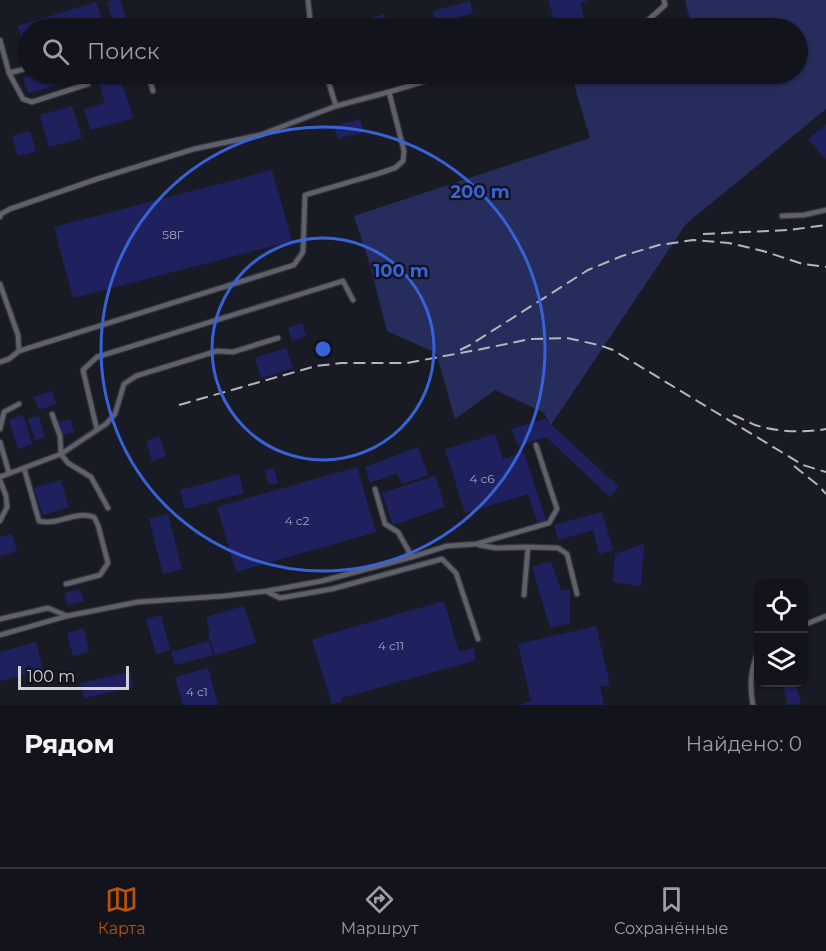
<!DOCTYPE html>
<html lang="ru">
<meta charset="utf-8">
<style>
:root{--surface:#13141b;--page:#202128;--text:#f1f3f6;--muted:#9d9ea3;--line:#32333a;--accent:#b45309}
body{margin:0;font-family:Montserrat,sans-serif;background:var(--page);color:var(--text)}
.controls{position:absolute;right:18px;bottom:18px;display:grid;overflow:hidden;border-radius:12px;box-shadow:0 2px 4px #0004}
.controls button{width:54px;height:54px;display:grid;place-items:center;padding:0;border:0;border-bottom:2px solid var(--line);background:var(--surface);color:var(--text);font:30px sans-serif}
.scale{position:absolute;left:18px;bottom:15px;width:111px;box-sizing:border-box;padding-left:6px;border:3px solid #d0d2d8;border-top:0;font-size:16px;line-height:21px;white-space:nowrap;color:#d0d2d8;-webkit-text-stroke:4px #11121b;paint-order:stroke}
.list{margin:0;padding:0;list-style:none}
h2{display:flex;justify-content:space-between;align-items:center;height:78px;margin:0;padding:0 24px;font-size:26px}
h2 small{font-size:20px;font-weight:400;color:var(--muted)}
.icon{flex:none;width:33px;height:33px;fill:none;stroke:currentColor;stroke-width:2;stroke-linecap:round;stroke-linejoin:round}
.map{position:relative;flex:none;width:826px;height:705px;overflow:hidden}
.search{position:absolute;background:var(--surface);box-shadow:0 2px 4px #0004;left:18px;right:18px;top:18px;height:66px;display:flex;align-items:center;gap:15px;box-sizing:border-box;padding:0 21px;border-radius:33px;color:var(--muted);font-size:22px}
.sheet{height:162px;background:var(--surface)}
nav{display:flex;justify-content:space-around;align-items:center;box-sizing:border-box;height:84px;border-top:2px solid var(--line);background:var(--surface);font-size:16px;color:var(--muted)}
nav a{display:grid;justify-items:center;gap:3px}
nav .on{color:var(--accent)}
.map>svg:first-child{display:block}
.green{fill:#262c5b}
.building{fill:#1f215f}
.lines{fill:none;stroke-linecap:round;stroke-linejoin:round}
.lane-casing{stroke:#36373e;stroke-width:7}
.lane{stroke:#5e616c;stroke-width:4.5}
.rail{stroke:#b4b6bc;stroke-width:2;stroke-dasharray:12 6;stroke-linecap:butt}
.ring{fill:none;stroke:#3862d8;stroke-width:3}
.labels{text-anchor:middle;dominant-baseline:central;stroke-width:4.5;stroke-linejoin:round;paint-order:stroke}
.number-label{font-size:12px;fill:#a4a6ba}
.centre{fill:#3862d8;stroke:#11121b;stroke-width:3}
.ring-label{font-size:18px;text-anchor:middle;font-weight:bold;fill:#3862d8;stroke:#11121b;stroke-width:4.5;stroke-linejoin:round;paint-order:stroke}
</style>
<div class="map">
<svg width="826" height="705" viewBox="0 0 826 705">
<rect width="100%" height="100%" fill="#191b24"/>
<polygon class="green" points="685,0 826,0 826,109 686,224 551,425 543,412 495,390 455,419 436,353 387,331 370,265 354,216 590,138 571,74 798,74 798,28 692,28"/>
<g class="building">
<polygon points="113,0 120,0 129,28 115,28 107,2"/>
<polygon points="548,0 589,0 580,3 586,26 576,28 557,28"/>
<polygon points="470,1 473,13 436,23 433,11"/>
<polygon points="96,2 104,28 28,28 28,58 18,26"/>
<polygon points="384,14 388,28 373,28 370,18"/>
<polygon points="39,74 79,74 81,78 28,93 23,78"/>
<polygon points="96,74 119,74 133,118 91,130 84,109 105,103"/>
<polygon points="72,106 82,138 49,147 40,115"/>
<polygon points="360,119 364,132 338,139 334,126"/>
<polygon points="826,124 826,160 808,139"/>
<polygon points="30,131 36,151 18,156 12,136"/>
<polygon points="272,170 292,241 73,298 54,227"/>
<polygon points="302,323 306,336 292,341 288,328"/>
<polygon points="286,348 293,368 261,378 255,358"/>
<polygon points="52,391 56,404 39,410 34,397"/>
<polygon points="23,415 32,444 18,449 9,420"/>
<polygon points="39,416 45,437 35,440 28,419"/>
<polygon points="70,419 74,432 62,435 58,423"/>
<polygon points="545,419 619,487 610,497 546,437 518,446 511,429"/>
<polygon points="495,434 503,459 524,452 546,521 538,524 528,494 465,513 445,449"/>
<polygon points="159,436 166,456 152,461 146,441"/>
<polygon points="418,447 428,475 402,484 397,473 370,483 365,467"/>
<polygon points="357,467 376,532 236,572 217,507"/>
<polygon points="274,468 278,483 269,485 265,470"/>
<polygon points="239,474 244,493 185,509 180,490"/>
<polygon points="435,476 445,507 393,525 382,493"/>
<polygon points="61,480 69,507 43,515 34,488"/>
<polygon points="602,512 613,550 599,554 593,530 558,540 554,525"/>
<polygon points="168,514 182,569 163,574 149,519"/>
<polygon points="12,534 17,551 0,556 0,537"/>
<polygon points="644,544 641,586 613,582 615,554"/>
<polygon points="551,561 561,591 570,589 570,623 550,628 532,567"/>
<polygon points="80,589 84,601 68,605 64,593"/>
<polygon points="444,601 459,652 473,648 476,660 341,698 342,701 332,704 312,640 322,637 322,636"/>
<polygon points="244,606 256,643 215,655 208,634 210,633 206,617"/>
<polygon points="161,615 170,650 156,654 146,619"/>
<polygon points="596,626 610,685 600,687 604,705 519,705 531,701 518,644"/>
<polygon points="84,628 89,652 73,656 67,633"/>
<polygon points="209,641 213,655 175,665 171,652"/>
<polygon points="36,642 43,670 0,681 0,652"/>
<polygon points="208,668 218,705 183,705 175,677"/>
<polygon points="130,672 133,687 84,698 80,683"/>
<polygon points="782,682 795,682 801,704 788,705"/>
</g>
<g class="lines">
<g class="lane-casing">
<g id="lane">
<polyline points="308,0 311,28"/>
<polyline points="621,28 646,22 665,5 664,0"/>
<polyline points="0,40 9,73 23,99 32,102 88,84"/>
<polyline points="9,73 28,68"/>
<polyline points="152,74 149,77 153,91"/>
<polyline points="326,74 336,106"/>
<polyline points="782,216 804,215 826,210"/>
<polyline points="0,217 1,214 10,209 97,179 194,149 260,135 336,106 389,92 449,74"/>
<polyline points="0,284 18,335 19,351"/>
<polyline points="0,362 9,359 19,351 294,265 303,252 305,195 377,174 395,168 403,161 404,151 389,92"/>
<polyline points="52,414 60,436 61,454 68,463 91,477 108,508"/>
<polyline points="0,429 4,412 19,404"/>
<polyline points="97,430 106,424 115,414 124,384 136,376 217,351 233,352 278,338"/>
<polyline points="0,442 9,473"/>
<path d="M24,468L39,521C58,526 75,510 94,517L98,525L108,563L100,575L66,584"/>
<polyline points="0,477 61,454 97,430 83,370 97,357 343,281 353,300"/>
<polyline points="0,480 6,496 7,507 0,521"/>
<polyline points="375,489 385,524 398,532 412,557"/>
<polyline points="479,545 496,548 528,547 524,595"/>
<polyline points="528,547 558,548 567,554 577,594"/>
<polyline points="268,592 280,598 332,589 442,559 456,573 478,639"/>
<polyline points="0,619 48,608 67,616"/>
<polyline points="804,625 826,616"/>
<polyline points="0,635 67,616 138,602 224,596 267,591 322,581 412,557 447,546 476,544 549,523 557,509 536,445"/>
<path d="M753,705C749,684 751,670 758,651"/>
</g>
</g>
<use href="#lane" class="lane"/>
<g class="rail">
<polyline points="703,234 789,230 826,225"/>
<polyline points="460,350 470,345 588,270 622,256 659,245 693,240 729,243 763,251 803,264 826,267"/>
<polyline points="179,405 316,366 341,363 407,363 482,349 530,339 567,338 599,345 613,350 803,465 826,472"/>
<path d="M733,415C741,418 748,422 755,425C777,432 804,433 826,429"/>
<polyline points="794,466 819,486 826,494"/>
</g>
</g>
<g class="ring">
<circle cx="323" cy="349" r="111"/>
<circle cx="323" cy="349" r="222"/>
</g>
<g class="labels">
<g class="number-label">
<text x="173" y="234">58Г</text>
<text x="482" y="478">4 с6</text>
<text x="297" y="520">4 с2</text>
<text x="391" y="645">4 с11</text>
<text x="197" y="691">4 с1</text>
</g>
</g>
<circle cx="323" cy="349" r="9" class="centre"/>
<g class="ring-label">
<text x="480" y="198">200 m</text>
<text x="401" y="277">100 m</text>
</g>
</svg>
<div class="controls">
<button><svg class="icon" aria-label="locate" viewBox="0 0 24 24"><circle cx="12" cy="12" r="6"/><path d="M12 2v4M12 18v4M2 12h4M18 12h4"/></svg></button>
<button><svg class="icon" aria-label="layers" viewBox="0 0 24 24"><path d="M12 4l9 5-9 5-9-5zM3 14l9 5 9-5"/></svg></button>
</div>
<div class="scale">100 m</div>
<div class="search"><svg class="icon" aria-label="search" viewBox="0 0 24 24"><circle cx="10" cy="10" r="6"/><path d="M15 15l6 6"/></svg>Поиск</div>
</div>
<section class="sheet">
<h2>Рядом<small>Найдено: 0</small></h2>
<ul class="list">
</ul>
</section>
<nav>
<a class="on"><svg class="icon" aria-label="map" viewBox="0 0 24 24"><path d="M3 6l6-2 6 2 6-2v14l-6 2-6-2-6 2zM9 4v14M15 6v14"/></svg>Карта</a>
<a><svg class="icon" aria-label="directions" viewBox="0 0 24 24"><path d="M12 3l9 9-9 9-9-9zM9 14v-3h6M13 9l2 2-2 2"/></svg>Маршрут</a>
<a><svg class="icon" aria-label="saved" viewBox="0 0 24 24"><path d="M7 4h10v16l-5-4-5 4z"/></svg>Сохранённые</a>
</nav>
